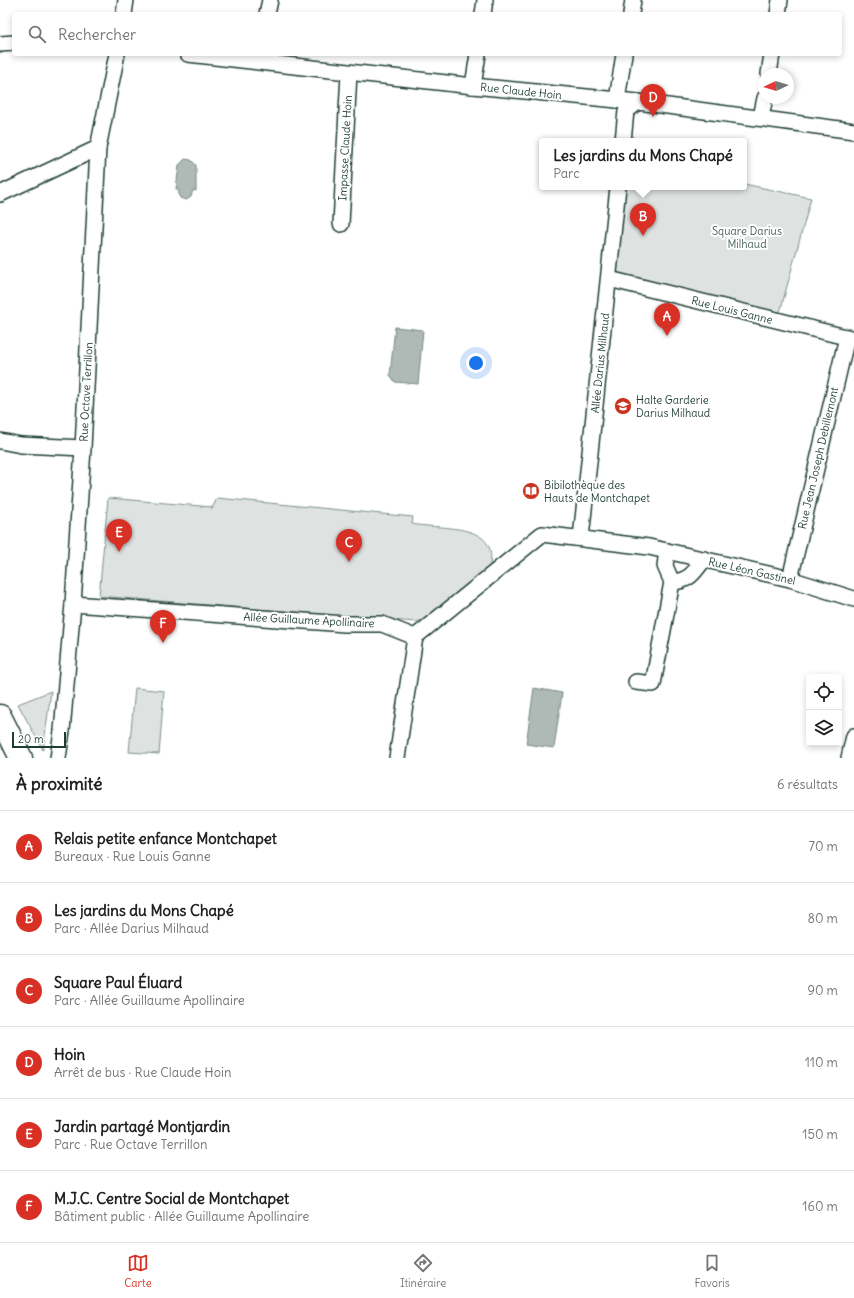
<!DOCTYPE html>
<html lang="fr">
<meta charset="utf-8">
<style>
:root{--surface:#fff;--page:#f2f2f2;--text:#202124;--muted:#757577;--line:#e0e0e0;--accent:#d93025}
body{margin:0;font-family:Delius,sans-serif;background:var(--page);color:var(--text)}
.controls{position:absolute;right:12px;bottom:12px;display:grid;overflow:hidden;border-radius:4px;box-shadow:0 2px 6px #0003}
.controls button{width:36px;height:36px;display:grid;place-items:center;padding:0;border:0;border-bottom:1px solid var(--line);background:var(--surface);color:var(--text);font:20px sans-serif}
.compass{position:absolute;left:758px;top:68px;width:36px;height:36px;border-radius:50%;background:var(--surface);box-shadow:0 2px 6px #0003;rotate:266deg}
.scale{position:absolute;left:12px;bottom:10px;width:54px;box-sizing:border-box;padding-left:4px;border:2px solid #1f3d34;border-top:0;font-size:11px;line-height:14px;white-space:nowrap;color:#1f3d34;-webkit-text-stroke:3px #fff;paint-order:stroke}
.you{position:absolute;left:476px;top:363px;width:14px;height:14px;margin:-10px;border:3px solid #fff;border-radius:50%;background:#1a73e8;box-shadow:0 0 0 6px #1a73e833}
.badge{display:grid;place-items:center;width:26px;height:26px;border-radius:50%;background:var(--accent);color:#fff;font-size:13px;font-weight:700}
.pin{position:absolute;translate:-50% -33px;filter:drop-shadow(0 1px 2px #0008)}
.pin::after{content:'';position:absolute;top:21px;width:14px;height:12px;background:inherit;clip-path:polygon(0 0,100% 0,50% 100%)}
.popup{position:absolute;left:539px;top:138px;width:208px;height:52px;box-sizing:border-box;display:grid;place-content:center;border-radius:4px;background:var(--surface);filter:drop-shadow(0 1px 3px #0005);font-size:13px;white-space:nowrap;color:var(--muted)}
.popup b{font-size:15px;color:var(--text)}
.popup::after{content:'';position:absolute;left:50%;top:100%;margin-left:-8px;border:8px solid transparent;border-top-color:var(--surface)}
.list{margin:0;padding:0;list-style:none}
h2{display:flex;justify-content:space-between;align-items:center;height:52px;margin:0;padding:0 16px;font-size:17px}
h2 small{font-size:13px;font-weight:400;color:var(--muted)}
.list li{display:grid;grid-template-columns:26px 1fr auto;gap:12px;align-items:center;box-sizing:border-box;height:72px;padding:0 16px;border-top:1px solid var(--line)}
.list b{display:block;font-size:15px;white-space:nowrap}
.list p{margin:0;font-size:13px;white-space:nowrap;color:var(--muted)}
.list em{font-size:13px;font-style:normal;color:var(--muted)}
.icon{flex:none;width:22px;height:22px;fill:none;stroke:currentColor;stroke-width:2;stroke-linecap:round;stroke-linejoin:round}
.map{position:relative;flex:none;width:854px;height:758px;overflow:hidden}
.search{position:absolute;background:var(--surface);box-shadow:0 2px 6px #0003;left:12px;right:12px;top:12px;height:44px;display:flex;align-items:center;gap:10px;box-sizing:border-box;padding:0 14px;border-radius:4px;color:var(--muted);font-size:15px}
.sheet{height:484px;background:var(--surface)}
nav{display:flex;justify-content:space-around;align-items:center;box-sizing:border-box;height:56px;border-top:1px solid var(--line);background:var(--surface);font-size:11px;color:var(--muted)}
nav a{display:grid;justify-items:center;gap:2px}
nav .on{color:var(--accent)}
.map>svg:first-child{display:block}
.green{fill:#dee3e2;stroke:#7e908b}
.water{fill:#afbab7;stroke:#758883}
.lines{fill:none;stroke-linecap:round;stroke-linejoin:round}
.street-casing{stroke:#1f3d34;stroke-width:18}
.primary-casing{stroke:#1f3d34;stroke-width:25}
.street{stroke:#fff;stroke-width:15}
.primary{stroke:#fff;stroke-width:22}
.labels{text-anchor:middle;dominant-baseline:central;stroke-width:4;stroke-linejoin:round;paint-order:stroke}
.street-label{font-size:11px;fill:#1f3d34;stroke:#fff}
.park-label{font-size:11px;fill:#455e57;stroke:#fff}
.poi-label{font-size:11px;fill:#1f3d34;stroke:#fff;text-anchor:start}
</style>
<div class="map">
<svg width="854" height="758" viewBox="0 0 854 758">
<rect width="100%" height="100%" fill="#fff"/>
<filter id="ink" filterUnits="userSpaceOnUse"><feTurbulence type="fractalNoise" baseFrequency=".025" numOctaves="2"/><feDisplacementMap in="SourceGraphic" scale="8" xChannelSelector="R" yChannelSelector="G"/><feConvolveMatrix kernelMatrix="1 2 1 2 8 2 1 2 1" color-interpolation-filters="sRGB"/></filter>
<g filter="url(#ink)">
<g class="green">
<polygon points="744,184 811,198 780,312 689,296 616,277 625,187 744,187"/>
<path d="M108,498L212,507V509L217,498L413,517L412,524C441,530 502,521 489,569L431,618L416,622L99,596Z"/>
<polygon points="135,688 164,691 159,754 129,752"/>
<polygon points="51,691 43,750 18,704"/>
</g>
<g class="water">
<polygon points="185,159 191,160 196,165 196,191 193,190 191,197 186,200 180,198 178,189 176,189 179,165"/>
<polygon points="395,327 423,330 418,384 395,382 390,375"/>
<polygon points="534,688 562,693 554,748 526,744"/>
</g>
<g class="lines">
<g class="street-casing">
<g id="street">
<polyline points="124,14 126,0"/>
<polyline points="267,14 270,0"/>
<polyline points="483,14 485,0"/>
<polyline points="631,14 633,0"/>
<polyline points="778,14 780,0"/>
<polyline points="0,44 14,43"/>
<polyline points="188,54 473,86 638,102 854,131"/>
<polyline points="769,74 772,54"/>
<polyline points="473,86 478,54"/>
<polyline points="617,100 624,54"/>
<polyline points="761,117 765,98"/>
<polyline points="623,141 626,111 638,102"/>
<polyline points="0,194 98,148"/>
<polyline points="341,224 349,73"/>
<polyline points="609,279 854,339"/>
<polyline points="0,441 21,445 83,448"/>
<polyline points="581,538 618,187"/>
<polyline points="790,579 847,337"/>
<path d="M672,582C689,581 694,573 704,559"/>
<polyline points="73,604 345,624 382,624 415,637"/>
<polyline points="415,637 542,534 649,547 790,579 854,599"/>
<polyline points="636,682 653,684 672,582 665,566 667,551"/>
<polyline points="58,758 62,731 73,604 83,448 98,148 117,54"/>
<polyline points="397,758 415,637"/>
<polyline points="849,758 854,736"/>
</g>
</g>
<g class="primary-casing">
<polyline id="primary" points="0,716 21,758"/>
</g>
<use href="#street" class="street"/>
<use href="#primary" class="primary"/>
</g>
</g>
<defs>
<g id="school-disc" transform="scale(0.9)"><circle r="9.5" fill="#c8321e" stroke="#fff"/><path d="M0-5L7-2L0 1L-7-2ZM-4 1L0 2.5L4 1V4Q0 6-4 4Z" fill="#fff"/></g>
<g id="library-disc" transform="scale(0.9)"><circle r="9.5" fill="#c8321e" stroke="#fff"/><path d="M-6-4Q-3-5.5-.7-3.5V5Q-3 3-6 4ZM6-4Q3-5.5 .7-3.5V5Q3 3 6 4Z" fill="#fff"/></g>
</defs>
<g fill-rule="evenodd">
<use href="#school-disc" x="623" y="406"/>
<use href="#library-disc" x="531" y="491"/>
</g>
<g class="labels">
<g class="street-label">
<text transform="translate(521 91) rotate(6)">Rue Claude Hoin</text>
<text transform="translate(345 148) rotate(-87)">Impasse Claude Hoin</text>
<text transform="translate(732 310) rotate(14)">Rue Louis Ganne</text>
<text transform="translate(600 363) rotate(-84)">Allée Darius Milhaud</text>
<text transform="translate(86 392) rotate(-87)">Rue Octave Terrillon</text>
<text transform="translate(818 458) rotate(-77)">Rue Jean Joseph Debillemont</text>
<text transform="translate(752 571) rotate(13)">Rue Léon Gastinel</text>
<text transform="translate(309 620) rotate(3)">Allée Guillaume Apollinaire</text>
</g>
<g class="park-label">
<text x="747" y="231">Square Darius<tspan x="747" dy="13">Milhaud</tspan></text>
</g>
<g class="poi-label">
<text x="636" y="400">Halte Garderie<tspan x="636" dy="13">Darius Milhaud</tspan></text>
<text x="544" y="485">Bibilothèque des<tspan x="544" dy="13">Hauts de Montchapet</tspan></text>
</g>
</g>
</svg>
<div class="controls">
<button><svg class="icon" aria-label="locate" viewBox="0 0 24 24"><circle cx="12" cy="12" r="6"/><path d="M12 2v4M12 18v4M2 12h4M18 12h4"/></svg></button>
<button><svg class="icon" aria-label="layers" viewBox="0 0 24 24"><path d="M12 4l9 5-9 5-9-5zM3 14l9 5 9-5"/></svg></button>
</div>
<svg class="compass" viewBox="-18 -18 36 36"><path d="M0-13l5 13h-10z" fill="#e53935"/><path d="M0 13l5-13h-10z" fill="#757577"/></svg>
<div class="scale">20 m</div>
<div class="you"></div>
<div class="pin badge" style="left:667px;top:336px">A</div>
<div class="pin badge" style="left:643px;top:236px">B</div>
<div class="popup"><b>Les jardins du Mons Chapé</b>Parc</div>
<div class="pin badge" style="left:349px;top:562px">C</div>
<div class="pin badge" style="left:653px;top:117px">D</div>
<div class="pin badge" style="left:119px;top:552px">E</div>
<div class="pin badge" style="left:163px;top:643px">F</div>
<div class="search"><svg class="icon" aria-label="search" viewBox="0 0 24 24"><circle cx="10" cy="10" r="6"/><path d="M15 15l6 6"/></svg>Rechercher</div>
</div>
<section class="sheet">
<h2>À proximité<small>6 résultats</small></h2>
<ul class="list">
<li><span class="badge">A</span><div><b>Relais petite enfance Montchapet</b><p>Bureaux · Rue Louis Ganne</p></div><em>70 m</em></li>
<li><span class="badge">B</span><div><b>Les jardins du Mons Chapé</b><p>Parc · Allée Darius Milhaud</p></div><em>80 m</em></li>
<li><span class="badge">C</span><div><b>Square Paul Éluard</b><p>Parc · Allée Guillaume Apollinaire</p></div><em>90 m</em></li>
<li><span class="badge">D</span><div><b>Hoin</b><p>Arrêt de bus · Rue Claude Hoin</p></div><em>110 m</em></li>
<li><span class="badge">E</span><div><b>Jardin partagé Montjardin</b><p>Parc · Rue Octave Terrillon</p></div><em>150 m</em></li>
<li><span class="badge">F</span><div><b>M.J.C. Centre Social de Montchapet</b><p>Bâtiment public · Allée Guillaume Apollinaire</p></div><em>160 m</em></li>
</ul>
</section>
<nav>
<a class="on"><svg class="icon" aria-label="map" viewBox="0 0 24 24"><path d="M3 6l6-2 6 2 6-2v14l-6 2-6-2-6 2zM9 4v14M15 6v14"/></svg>Carte</a>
<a><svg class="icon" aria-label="directions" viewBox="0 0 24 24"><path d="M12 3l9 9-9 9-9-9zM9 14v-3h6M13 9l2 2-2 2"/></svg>Itinéraire</a>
<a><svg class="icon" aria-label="saved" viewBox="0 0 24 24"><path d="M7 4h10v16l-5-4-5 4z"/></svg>Favoris</a>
</nav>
